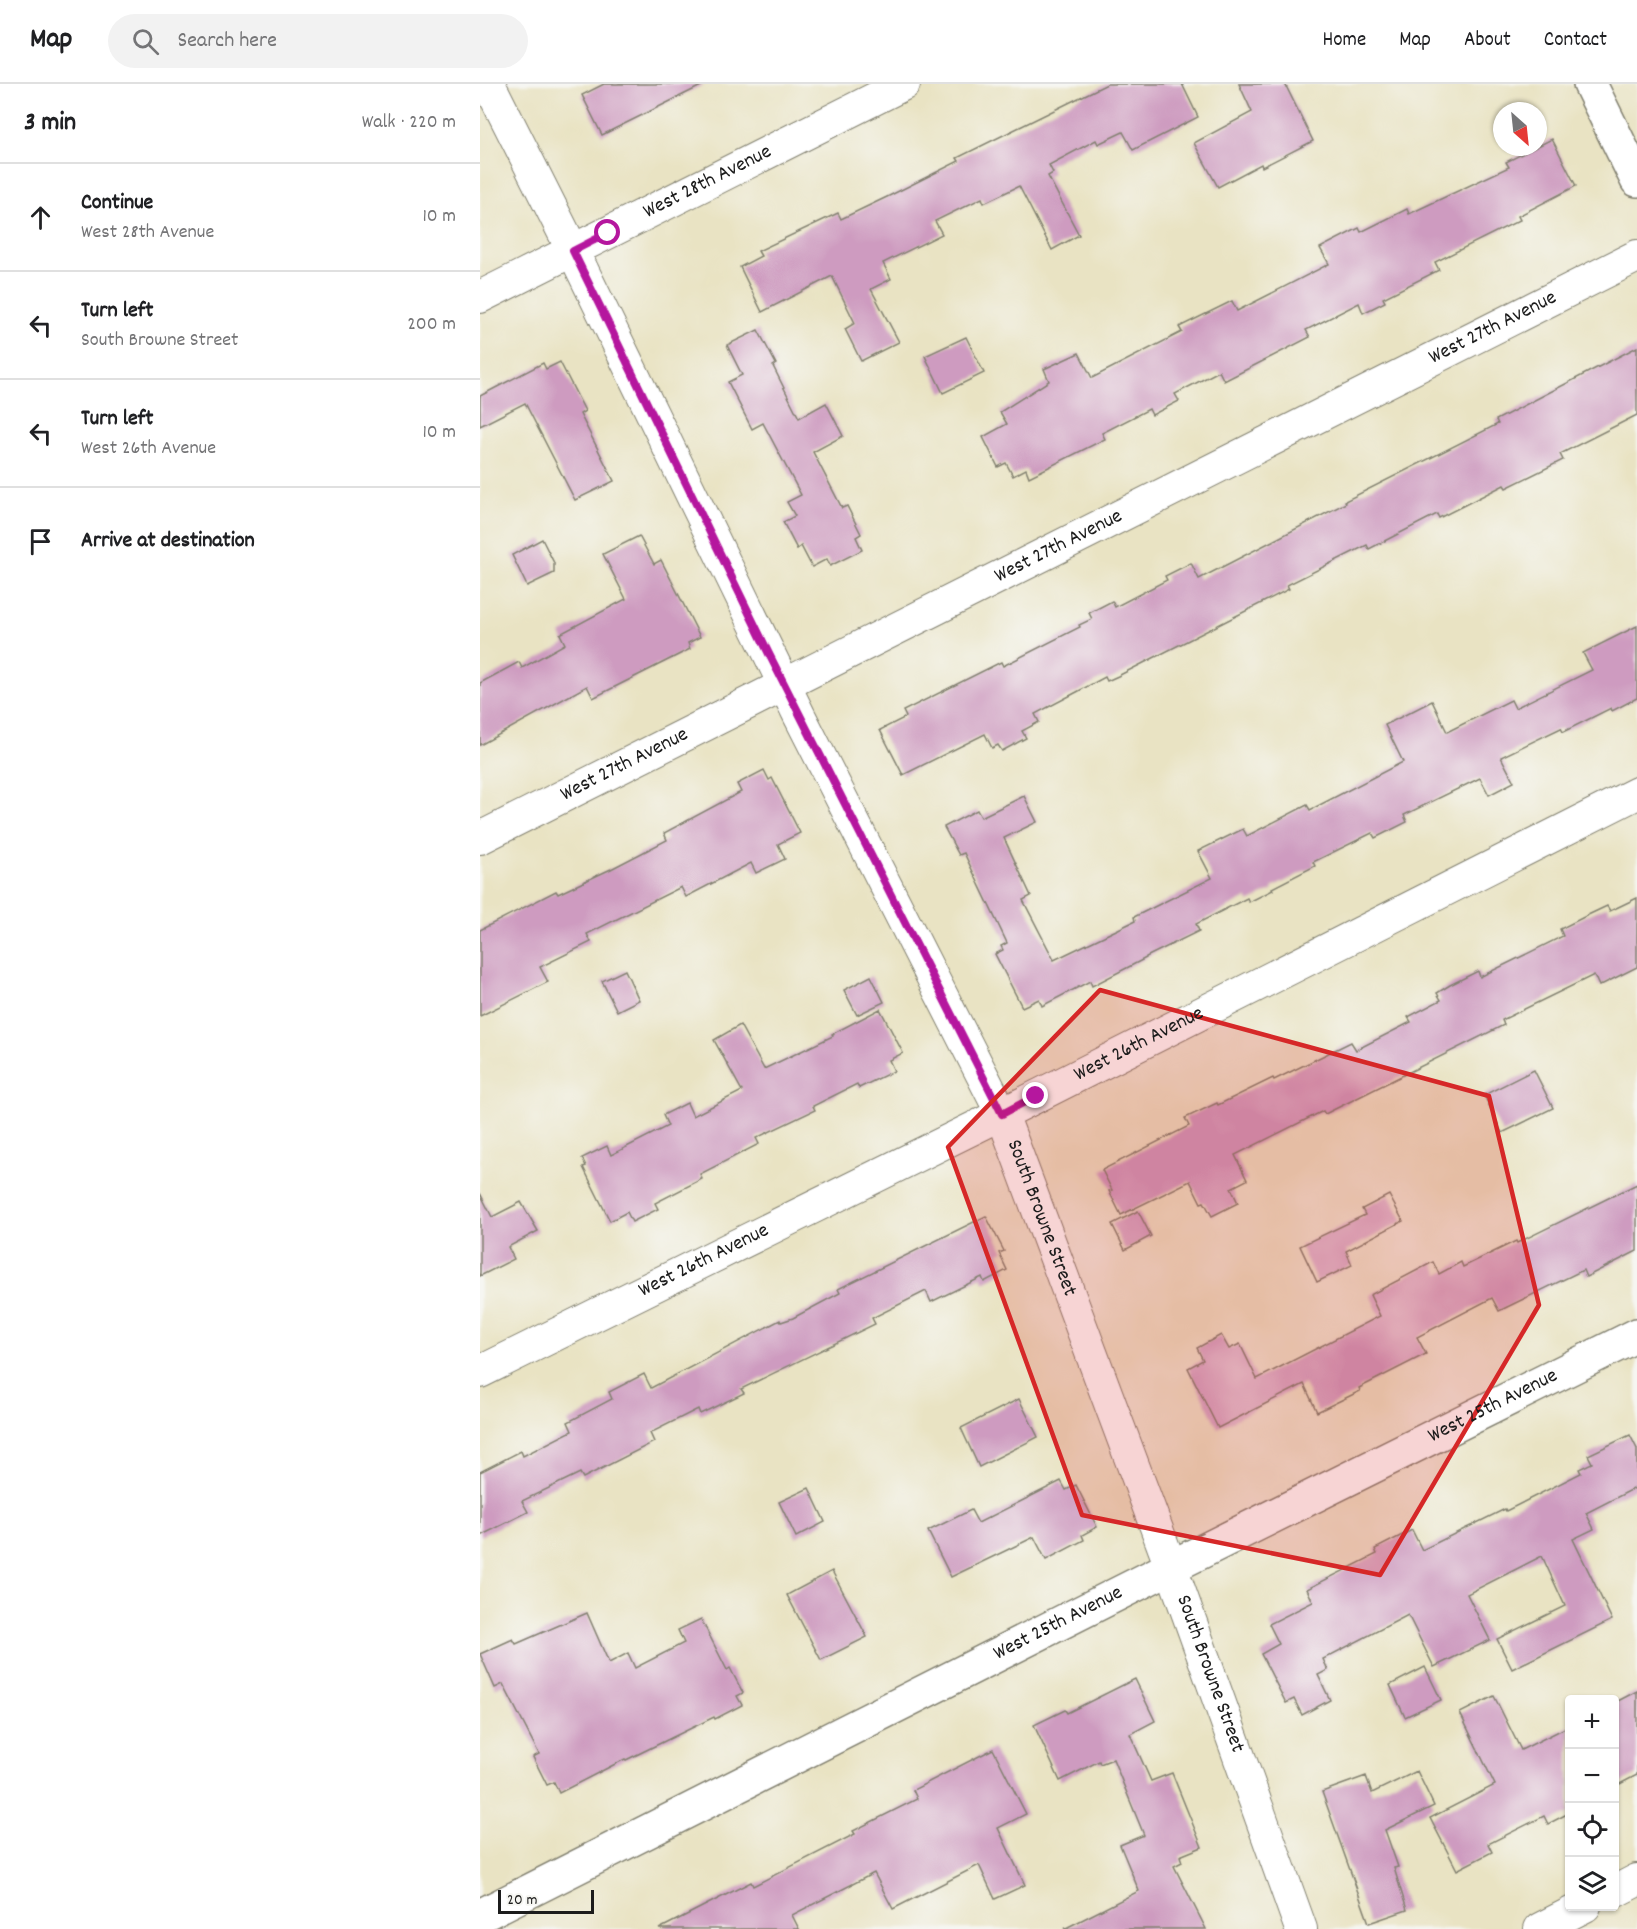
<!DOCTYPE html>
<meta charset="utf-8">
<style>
:root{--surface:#fff;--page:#f2f2f2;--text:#202124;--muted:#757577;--line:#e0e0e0}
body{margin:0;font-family:Dekko,sans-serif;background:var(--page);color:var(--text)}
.controls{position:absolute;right:18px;bottom:18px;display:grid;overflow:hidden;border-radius:6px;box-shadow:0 2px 4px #0004}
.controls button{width:54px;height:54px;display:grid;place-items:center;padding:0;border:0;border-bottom:2px solid var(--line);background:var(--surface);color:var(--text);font:30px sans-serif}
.compass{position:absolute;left:1013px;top:18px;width:54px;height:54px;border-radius:50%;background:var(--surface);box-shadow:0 2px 4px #0004;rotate:153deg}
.scale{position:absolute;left:18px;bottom:15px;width:96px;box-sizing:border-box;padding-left:6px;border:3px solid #1c1c1c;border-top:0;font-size:16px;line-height:21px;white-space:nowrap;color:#1c1c1c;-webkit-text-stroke:4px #f6f6f2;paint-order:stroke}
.stop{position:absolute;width:18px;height:18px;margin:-14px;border:4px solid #b5179e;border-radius:50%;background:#fff}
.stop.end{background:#b5179e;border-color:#fff;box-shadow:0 2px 6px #0008}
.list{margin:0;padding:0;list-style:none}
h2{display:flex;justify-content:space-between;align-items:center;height:78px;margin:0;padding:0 24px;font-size:26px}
h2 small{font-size:20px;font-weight:400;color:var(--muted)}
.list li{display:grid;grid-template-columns:39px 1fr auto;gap:18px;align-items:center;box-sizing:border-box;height:108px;padding:0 24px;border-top:2px solid var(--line)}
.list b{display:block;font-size:22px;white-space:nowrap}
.list p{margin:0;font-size:20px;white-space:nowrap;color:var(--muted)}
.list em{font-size:20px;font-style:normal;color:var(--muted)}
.icon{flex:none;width:33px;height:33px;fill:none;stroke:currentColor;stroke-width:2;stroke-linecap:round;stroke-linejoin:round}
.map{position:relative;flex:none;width:1157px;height:1845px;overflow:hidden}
header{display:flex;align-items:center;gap:36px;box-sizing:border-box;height:84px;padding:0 30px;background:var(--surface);border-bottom:2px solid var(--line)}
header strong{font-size:28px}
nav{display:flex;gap:33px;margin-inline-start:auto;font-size:21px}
.search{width:420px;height:54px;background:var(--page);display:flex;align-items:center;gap:15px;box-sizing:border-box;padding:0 21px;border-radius:33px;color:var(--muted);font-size:22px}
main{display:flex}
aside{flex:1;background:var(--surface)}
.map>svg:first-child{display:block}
.building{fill:#ce9bc0}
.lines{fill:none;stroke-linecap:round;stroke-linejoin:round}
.minor-casing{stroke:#828070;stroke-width:34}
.tertiary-casing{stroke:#828070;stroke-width:36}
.minor{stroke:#fff;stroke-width:32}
.tertiary{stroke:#fff;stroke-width:33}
.route{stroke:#b5179e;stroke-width:8}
.marked{fill:#d62828;fill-opacity:0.2;stroke:#d62828;stroke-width:4.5;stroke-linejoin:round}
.labels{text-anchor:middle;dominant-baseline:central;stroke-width:6;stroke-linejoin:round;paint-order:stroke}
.street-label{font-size:21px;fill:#1c1c1c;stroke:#f6f6f2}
</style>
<header>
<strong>Map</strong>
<div class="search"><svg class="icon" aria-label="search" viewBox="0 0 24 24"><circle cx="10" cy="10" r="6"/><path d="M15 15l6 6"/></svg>Search here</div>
<nav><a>Home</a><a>Map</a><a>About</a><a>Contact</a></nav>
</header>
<main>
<aside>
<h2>3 min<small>Walk · 220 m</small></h2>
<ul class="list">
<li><svg class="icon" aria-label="ahead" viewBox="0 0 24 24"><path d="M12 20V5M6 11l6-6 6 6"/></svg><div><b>Continue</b><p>West 28th Avenue</p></div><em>10 m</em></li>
<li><svg class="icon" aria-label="left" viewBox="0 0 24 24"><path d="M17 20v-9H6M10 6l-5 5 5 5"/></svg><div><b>Turn left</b><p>South Browne Street</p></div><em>200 m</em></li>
<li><svg class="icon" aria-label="left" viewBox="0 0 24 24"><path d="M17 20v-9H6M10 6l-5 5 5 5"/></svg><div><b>Turn left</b><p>West 26th Avenue</p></div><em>10 m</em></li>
<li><svg class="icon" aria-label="arrive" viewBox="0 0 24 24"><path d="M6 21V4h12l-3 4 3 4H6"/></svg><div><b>Arrive at destination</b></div></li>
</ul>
</aside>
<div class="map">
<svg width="1157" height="1845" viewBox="0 0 1157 1845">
<rect width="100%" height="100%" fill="#f6f6f2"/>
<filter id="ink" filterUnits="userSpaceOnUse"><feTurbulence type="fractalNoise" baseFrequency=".0167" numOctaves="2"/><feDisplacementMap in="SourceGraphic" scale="12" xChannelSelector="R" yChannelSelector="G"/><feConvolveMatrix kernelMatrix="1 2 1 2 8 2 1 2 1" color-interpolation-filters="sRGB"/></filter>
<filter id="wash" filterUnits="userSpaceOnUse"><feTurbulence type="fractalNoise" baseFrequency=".008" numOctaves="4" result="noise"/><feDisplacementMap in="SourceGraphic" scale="24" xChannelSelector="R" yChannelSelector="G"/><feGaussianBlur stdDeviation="1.35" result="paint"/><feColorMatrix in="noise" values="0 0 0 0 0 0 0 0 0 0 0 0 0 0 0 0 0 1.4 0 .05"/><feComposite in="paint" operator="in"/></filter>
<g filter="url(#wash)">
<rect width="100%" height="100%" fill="#e9e3c3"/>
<g id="blocks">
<g class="building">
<polygon points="124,0 225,0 122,51 102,11"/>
<polygon points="627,0 702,0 718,33 653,66 643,48 618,60 616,56 569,81 573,89 568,92 599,151 572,166 539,102 504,119 502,114 455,137 462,150 403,179 411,195 391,205 419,258 381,277 365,245 375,239 352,192 282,228 260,183 281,172 278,167 358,129 361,135 407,113 479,77 477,74"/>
<polygon points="759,0 805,0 833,57 782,83 781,80 738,103 714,59 772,28"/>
<polygon points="1072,55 1096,102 1038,132 1040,136 955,178 959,186 903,214 905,218 883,229 879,219 826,246 830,253 744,297 739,287 695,310 699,317 672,331 669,325 622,349 625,355 549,393 546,385 533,392 526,379 518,383 503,353 527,340 520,328 569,297 564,285 599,269 612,294 702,248 699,243 752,217 757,227 849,180 840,164 879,144 881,148 927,125 929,130 1029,83 1026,78"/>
<polygon points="278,246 296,280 293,282 319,334 346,319 363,352 333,368 362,424 367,422 381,450 376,453 382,466 350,482 347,475 332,483 321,462 317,465 303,438 315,432 307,418 321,411 283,339 272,345 248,298 262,291 247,261"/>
<polygon points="486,253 504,289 463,309 445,272"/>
<polygon points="1157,263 1157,331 1080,370 1083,376 1026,404 1024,401 959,434 957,430 889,465 887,461 807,501 809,505 638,592 627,597 625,593 597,608 555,630 559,638 542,647 546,654 522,667 518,661 512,664 505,650 423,691 400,646 426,633 423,627 521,578 523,582 600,543 599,541 612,535 609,529 632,517 635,523 687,496 685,492 711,479 719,495 866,419 865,417 1018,340 1016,336"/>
<polygon points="80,278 105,327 100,330 134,397 95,416 45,319 0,342 0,312 63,279 66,285"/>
<polygon points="159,452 174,480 181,476 220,553 208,559 210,565 113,614 107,602 0,661 0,599 39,578 42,584 85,560 80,550 146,515 123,470"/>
<polygon points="62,455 74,479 74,489 47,502 32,471"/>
<polygon points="1157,542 1157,614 1132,627 1131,624 1083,648 1081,644 1021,673 1034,698 1009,711 1000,694 924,731 927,738 895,754 892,749 833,778 835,782 792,804 793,806 769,818 767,814 716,840 719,847 666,873 666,874 612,902 610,897 562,922 559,915 542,923 515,870 523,866 521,862 527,859 484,769 479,771 464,743 497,726 501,733 544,712 557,738 524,754 551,812 543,816 574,876 655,837 654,833 732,794 718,767 763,745 767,752 827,721 830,726 923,678 905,641 952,617 967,648 1031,616 1035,624 1112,586 1103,569"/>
<polygon points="284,686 289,696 292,694 320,749 298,760 305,775 276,789 271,779 206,813 201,803 107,850 111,858 60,883 68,898 0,932 0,846 76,807 78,810 131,785 187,756 184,749 261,708 257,700"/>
<polygon points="1157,814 1157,883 1119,902 1114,891 1022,936 1024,941 845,1030 843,1027 755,1071 767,1096 751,1104 758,1119 732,1132 724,1118 721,1119 710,1097 641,1131 629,1107 632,1106 622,1086 709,1042 705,1034 737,1019 738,1021 793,994 794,996 871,958 876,966 931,938 928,933 961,916 957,909 970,901 998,887 1000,893 1083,852 1080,845 1108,831 1127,822 1130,827"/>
<polygon points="145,886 159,916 137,927 122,897"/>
<polygon points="391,892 404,918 377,931 364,906"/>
<polygon points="400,925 423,969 409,976 414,987 379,1004 377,1000 333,1022 335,1026 276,1054 279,1060 220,1090 222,1095 175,1119 178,1125 152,1138 147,1128 130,1137 103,1083 106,1082 102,1074 127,1062 131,1071 188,1042 183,1031 207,1019 213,1032 262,1007 234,956 260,941 284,985 353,952 352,950"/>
<polygon points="1054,986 1073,1024 1022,1049 1004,1011"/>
<polygon points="1157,1100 1157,1167 1106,1193 1103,1186 1019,1227 1012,1214 937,1253 946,1270 879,1304 880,1307 837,1328 824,1300 738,1344 708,1284 723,1276 717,1264 741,1251 749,1265 760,1260 777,1295 900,1232 890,1211 953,1178 959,1190 981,1178 983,1183 1036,1157 1037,1159"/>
<polygon points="0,1109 12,1133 41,1118 58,1147 28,1163 34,1175 0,1192"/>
<polygon points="909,1111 923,1137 866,1167 872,1181 837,1198 820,1162 885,1131 882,1125"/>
<polygon points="658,1127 671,1152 645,1166 632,1140"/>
<polygon points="506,1132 524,1167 519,1169 527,1186 504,1198 502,1193 451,1218 446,1207 392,1234 395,1240 261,1305 264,1309 220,1330 218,1325 170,1349 174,1358 103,1394 100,1389 42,1417 48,1428 0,1452 0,1388 41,1367 43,1372 92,1347 88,1338 132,1315 129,1308 164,1290 171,1304 300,1236 301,1238 313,1234 360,1209 358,1205"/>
<polygon points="539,1315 558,1353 499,1383 481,1344"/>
<polygon points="1150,1351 1157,1365 1157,1403 1106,1429 1114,1445 1093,1455 1132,1536 1032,1585 1017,1555 1085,1522 1062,1472 987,1510 1010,1556 954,1583 928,1531 843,1575 848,1586 838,1591 850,1616 822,1631 814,1615 806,1619 781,1570 799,1560 789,1540 833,1518 827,1505 897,1470 895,1465 932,1446 942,1466 1025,1425 1026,1427 1101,1389 1099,1385 1112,1379 1108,1371"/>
<polygon points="581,1397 586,1406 596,1401 617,1443 602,1451 604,1456 566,1476 554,1453 471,1493 448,1447 491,1426 498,1439"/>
<polygon points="329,1404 345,1438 316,1453 299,1418"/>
<polygon points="352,1487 387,1553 341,1576 307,1511"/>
<polygon points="107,1529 129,1579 148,1569 155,1584 204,1559 198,1546 221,1535 247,1586 250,1584 263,1609 257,1612 262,1621 235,1635 234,1633 146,1676 145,1675 79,1709 74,1698 67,1701 53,1673 59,1670 23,1600 15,1604 0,1570 33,1555 36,1560"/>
<polygon points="945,1583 961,1616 925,1633 910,1601"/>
<polygon points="655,1595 675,1637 650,1650 671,1697 692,1689 722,1763 700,1772 702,1778 694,1782 726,1845 584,1845 659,1807 640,1761 664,1751 633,1675 620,1680 619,1677 580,1697 554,1641 585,1626 587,1629"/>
<polygon points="1157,1607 1157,1691 1134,1703 1134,1619"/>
<polygon points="1014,1612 1041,1666 1089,1642 1089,1729 1068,1740 1064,1732 1008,1760 1012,1768 977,1786 950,1734 1015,1701 980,1629"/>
<polygon points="513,1665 546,1730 518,1744 545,1801 515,1815 499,1781 413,1825 394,1789 312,1831 319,1845 179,1845 271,1798 273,1802 375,1750 373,1747 437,1715 433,1706"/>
<polygon points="937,1687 954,1722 905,1746 918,1783 914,1784 927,1826 889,1839 842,1708 886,1692 892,1709"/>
</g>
</g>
</g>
<g filter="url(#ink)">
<use href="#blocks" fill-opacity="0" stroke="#828070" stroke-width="1.5"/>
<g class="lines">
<g class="minor-casing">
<g id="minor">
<path id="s1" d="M9,0L93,167L319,631L522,1030L691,1483L821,1845"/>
<path id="s2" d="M0,213L424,0"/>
<path id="s3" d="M0,754L1157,172"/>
<path id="s4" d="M0,1288L522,1030L1157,709"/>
<polyline points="1134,1808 1157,1796"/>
<polyline points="1060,1845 1105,1822"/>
</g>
</g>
<g class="tertiary-casing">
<g id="tertiary">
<polyline points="1110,0 1157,96"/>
<path id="s5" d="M0,1832L691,1483L1157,1251"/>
</g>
</g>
<use href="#minor" class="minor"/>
<use href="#tertiary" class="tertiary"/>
</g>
</g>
<g class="lines" filter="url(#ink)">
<polyline class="route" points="128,149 93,167 289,570 522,1030 556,1012"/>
</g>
<path class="marked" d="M620,906L1009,1012L1059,1221L900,1491L602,1431L468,1063Z"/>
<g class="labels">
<g class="street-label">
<text stroke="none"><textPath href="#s2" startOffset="255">West 28th Avenue</textPath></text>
<text stroke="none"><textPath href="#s3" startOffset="1134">West 27th Avenue</textPath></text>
<text stroke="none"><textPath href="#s3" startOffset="648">West 27th Avenue</textPath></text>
<text stroke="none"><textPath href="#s3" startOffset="162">West 27th Avenue</textPath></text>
<text stroke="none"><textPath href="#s4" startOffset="736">West 26th Avenue</textPath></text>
<text stroke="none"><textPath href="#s1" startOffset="1262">South Browne Street</textPath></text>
<text stroke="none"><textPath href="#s4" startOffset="250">West 26th Avenue</textPath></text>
<text stroke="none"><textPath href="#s5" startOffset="1134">West 25th Avenue</textPath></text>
<text stroke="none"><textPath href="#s5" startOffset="648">West 25th Avenue</textPath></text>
<text stroke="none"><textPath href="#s1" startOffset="1748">South Browne Street</textPath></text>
</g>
</g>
</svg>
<div class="controls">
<button>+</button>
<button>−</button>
<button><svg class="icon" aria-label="locate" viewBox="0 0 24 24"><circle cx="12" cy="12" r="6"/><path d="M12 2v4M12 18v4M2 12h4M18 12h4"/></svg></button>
<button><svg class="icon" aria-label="layers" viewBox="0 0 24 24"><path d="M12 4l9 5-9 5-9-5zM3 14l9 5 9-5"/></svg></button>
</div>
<svg class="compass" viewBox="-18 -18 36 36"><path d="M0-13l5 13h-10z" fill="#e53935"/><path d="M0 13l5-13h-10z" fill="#757577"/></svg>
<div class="scale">20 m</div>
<div class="stop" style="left:128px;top:149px"></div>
<div class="stop end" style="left:556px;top:1012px"></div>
</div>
</main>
